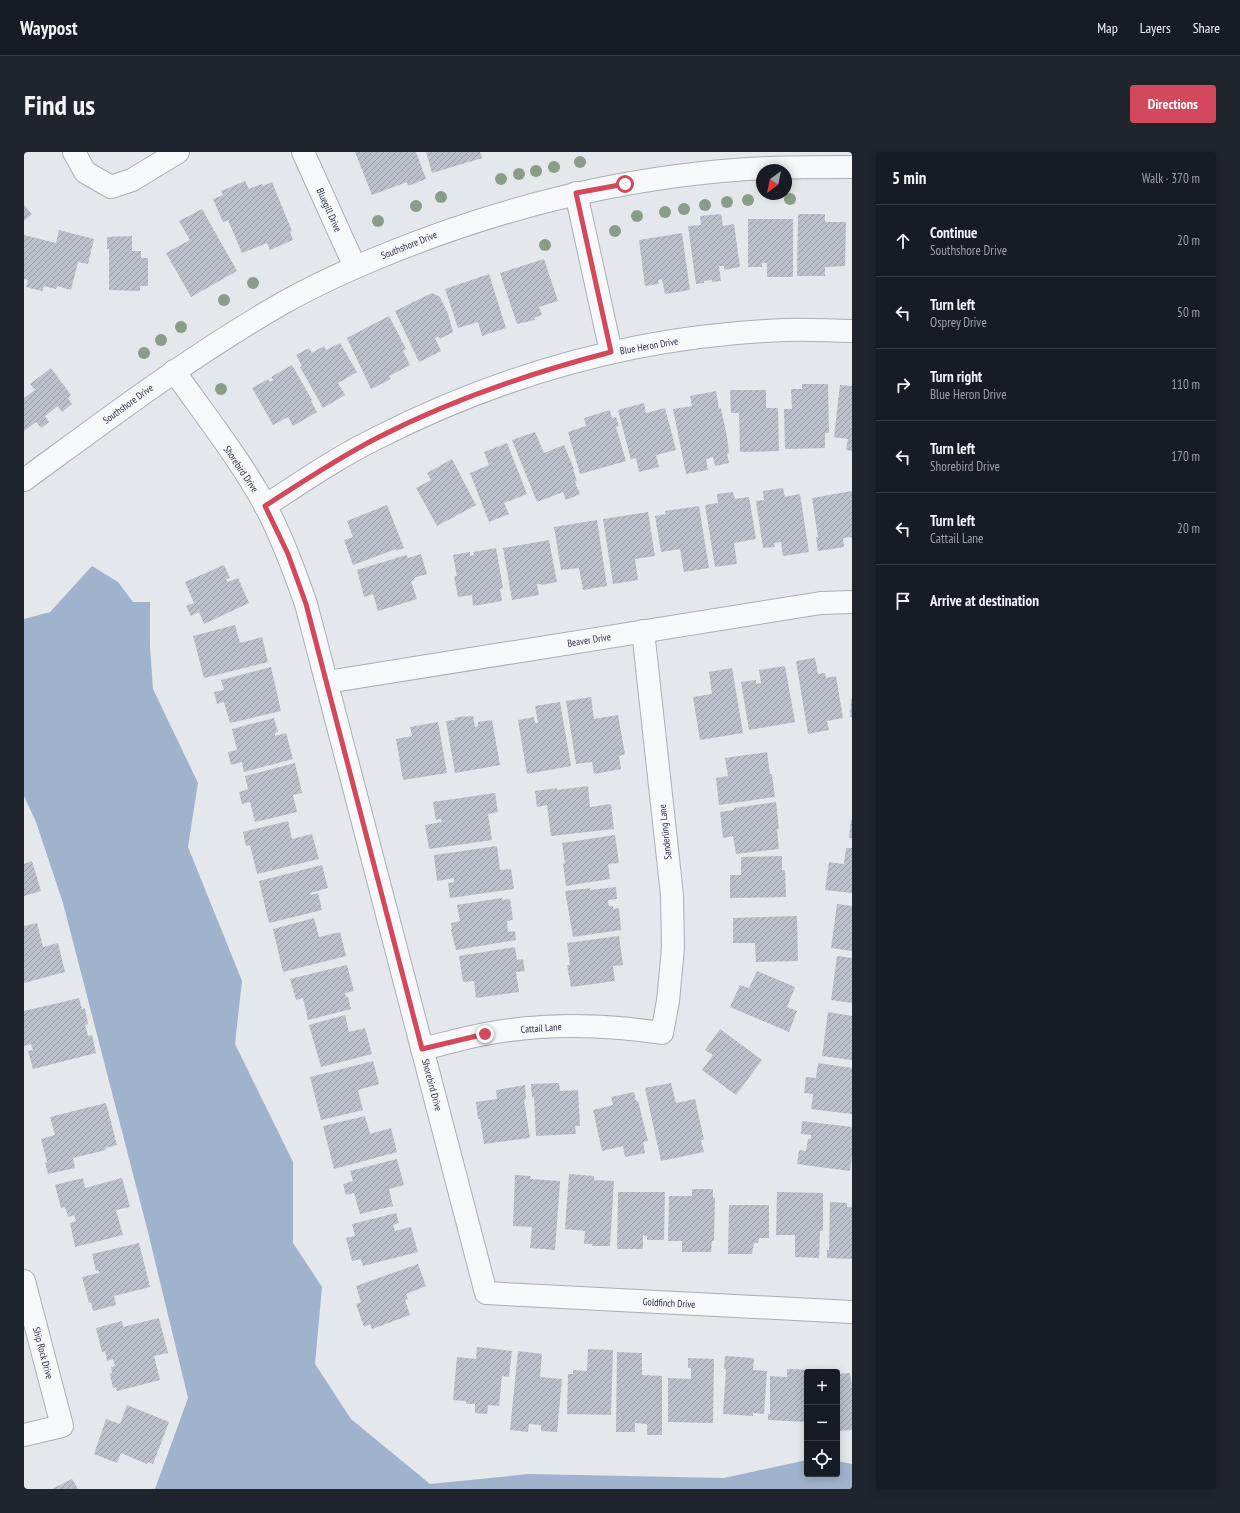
<!DOCTYPE html>
<meta charset="utf-8">
<style>
:root{--surface:#171b24;--page:#20242c;--text:#f1f3f6;--muted:#9ea1a6;--line:#363941;--accent:#d1495b}
body{margin:0;font-family:"PT Sans Narrow",sans-serif;background:var(--page);color:var(--text)}
.controls{position:absolute;right:12px;bottom:12px;display:grid;overflow:hidden;border-radius:4px;box-shadow:0 2px 10px #0003}
.controls button{width:36px;height:36px;display:grid;place-items:center;padding:0;border:0;border-bottom:1px solid var(--line);background:var(--surface);color:var(--text);font:20px sans-serif}
.compass{position:absolute;left:732px;top:12px;width:36px;height:36px;border-radius:50%;background:var(--surface);box-shadow:0 2px 10px #0003;rotate:213deg}
.stop{position:absolute;width:12px;height:12px;margin:-9px;border:3px solid #d1495b;border-radius:50%;background:#fff}
.stop.end{background:#d1495b;border-color:#fff;box-shadow:0 1px 4px #0008}
.list{margin:0;padding:0;list-style:none}
h2{display:flex;justify-content:space-between;align-items:center;height:52px;margin:0;padding:0 16px;font-size:17px}
h2 small{font-size:13px;font-weight:400;color:var(--muted)}
.list li{display:grid;grid-template-columns:26px 1fr auto;gap:12px;align-items:center;box-sizing:border-box;height:72px;padding:0 16px;border-top:1px solid var(--line)}
.list b{display:block;font-size:15px;white-space:nowrap}
.list p{margin:0;font-size:13px;white-space:nowrap;color:var(--muted)}
.list em{font-size:13px;font-style:normal;color:var(--muted)}
.icon{flex:none;width:22px;height:22px;fill:none;stroke:currentColor;stroke-width:2;stroke-linecap:round;stroke-linejoin:round}
.map{position:relative;flex:none;width:828px;height:1337px;overflow:hidden;border-radius:4px}
header{display:flex;align-items:center;gap:24px;box-sizing:border-box;height:56px;padding:0 20px;background:var(--surface);border-bottom:1px solid var(--line)}
header strong{font-size:19px}
nav{display:flex;gap:22px;margin-inline-start:auto;font-size:14px}
.intro{display:flex;align-items:center;justify-content:space-between;box-sizing:border-box;height:96px;padding:0 24px}
h1{margin:0;font-size:28px}
.button{padding:10px 18px;border-radius:4px;background:var(--accent);color:#fff;font-size:14px;font-weight:700}
main{display:flex;gap:24px;padding:0 24px}
aside{flex:1;background:var(--surface);border-radius:4px;box-shadow:0 2px 10px #0003}
.map>svg:first-child{display:block}
.water{fill:#9fb4cc}
.building{fill:url(#building-hatch)}
.lines{fill:none;stroke-linecap:round;stroke-linejoin:round}
.minor-casing{stroke:#a9aeb7;stroke-width:24}
.minor{stroke:#f7f8fa;stroke-width:22}
.tree{fill:#899d89}
.route{stroke:#d1495b;stroke-width:5}
.labels{text-anchor:middle;dominant-baseline:central;stroke-width:3;stroke-linejoin:round;paint-order:stroke}
.street-label{font-size:10px;fill:#2b3445;stroke:#f4f6f9}
</style>
<header>
<strong>Waypost</strong>
<nav><a>Map</a><a>Layers</a><a>Share</a></nav>
</header>
<div class="intro"><h1>Find us</h1><a class="button">Directions</a></div>
<main>
<div class="map">
<svg width="828" height="1337" viewBox="0 0 828 1337">
<defs>
<pattern id="building-hatch" width="6" height="6" patternUnits="userSpaceOnUse"><rect width="6" height="6" fill="#bbc0ca"/><path d="M-1 1l2-2M0 6l6-6M5 7l2-2" fill="none" stroke="#989da6"/></pattern>
</defs>
<rect width="100%" height="100%" fill="#e4e7ec"/>
<polygon class="water" points="68,414 94,430 109,450 126,450 126,495 129,537 174,631 164,695 218,829 211,892 269,1010 269,1091 298,1135 291,1212 327,1267 406,1332 505,1322 700,1326 783,1308 783,1322 813,1322 813,1309 828,1312 828,1337 131,1337 164,1246 124,1080 39,751 12,670 0,644 0,467 26,460"/>
<g class="building">
<polygon points="331,0 392,0 402,27 384,34 383,30 348,43"/>
<polygon points="402,0 456,0 458,6 408,21"/>
<polygon points="221,29 225,37 238,32 239,34 248,30 268,79 266,80 269,88 246,98 243,91 218,101 204,68 199,70 189,47 199,43 197,39"/>
<polygon points="0,53 8,62 0,69"/>
<polygon points="178,57 213,119 167,145 142,101 166,88 155,69"/>
<polygon points="697,62 699,74 710,72 716,115 700,118 700,114 695,114 697,129 688,130 688,128 680,129 680,131 672,132 664,74 677,73 676,64"/>
<polygon points="774,62 801,62 801,70 822,70 821,114 801,115 801,124 773,124"/>
<polygon points="724,67 769,67 769,125 743,125 743,111 738,111 738,115 724,115"/>
<polygon points="35,78 70,87 64,112 54,110 47,138 33,134 32,137 20,134 18,139 2,135 4,128 0,127 0,83 32,91"/>
<polygon points="658,81 666,138 641,142 638,127 634,128 635,132 621,134 615,88"/>
<polygon points="108,84 108,99 117,99 117,106 124,106 124,134 116,134 116,139 85,138 85,97 83,97 83,85"/>
<polygon points="520,107 534,149 515,155 518,163 510,166 511,168 493,172 476,121"/>
<polygon points="465,122 482,176 458,184 454,170 434,176 421,137"/>
<polygon points="408,141 416,145 424,162 429,180 416,187 415,185 411,186 417,199 395,210 371,159"/>
<polygon points="365,164 382,197 379,199 386,213 365,224 367,227 347,237 323,186"/>
<polygon points="316,191 333,220 314,231 321,243 299,256 276,215 278,214 272,203 285,196 288,201 300,194 302,198"/>
<polygon points="268,213 288,248 287,249 293,260 269,274 264,265 249,273 228,236 244,227 246,230 249,228 247,225"/>
<polygon points="27,216 47,243 44,246 48,252 38,260 34,254 21,264 25,270 17,276 12,270 0,279 0,246 11,238 6,232"/>
<polygon points="778,232 804,232 805,281 801,281 801,296 761,297 760,257 768,257 767,237 778,237"/>
<polygon points="816,233 828,234 828,299 822,298 824,287 810,285"/>
<polygon points="706,238 742,238 742,256 754,256 755,299 716,300 715,261 707,261"/>
<polygon points="692,239 695,257 697,256 703,285 705,301 703,302 705,311 691,314 689,305 682,307 684,318 662,322 649,257 668,254 666,244"/>
<polygon points="620,251 622,261 641,256 652,298 632,303 635,315 615,320 612,306 607,308 594,258"/>
<polygon points="586,258 588,266 592,265 595,274 592,275 602,309 556,322 544,280 562,274 560,266"/>
<polygon points="511,280 520,301 540,293 550,317 549,318 553,329 551,330 556,342 542,348 539,340 513,350 488,288"/>
<polygon points="483,291 503,342 480,351 485,362 465,370 446,321 465,313 460,300"/>
<polygon points="428,307 452,353 413,374 392,336 407,328 403,321"/>
<polygon points="759,336 761,345 776,342 785,400 759,404 757,390 750,391 751,395 739,396 732,349 740,348 739,339"/>
<polygon points="828,339 828,385 819,386 820,395 794,399 792,385 794,385 788,346"/>
<polygon points="709,340 711,347 725,345 732,387 710,391 713,412 691,415 681,353 694,351 693,342"/>
<polygon points="363,353 380,396 372,399 372,397 329,413 320,388 329,385 323,369"/>
<polygon points="675,354 685,416 660,420 656,397 637,400 631,364 642,362 641,359"/>
<polygon points="624,360 631,404 611,407 614,428 589,432 579,367"/>
<polygon points="573,368 583,434 559,438 555,416 537,418 530,375"/>
<polygon points="525,388 533,430 517,433 517,432 513,432 515,443 488,448 479,396"/>
<polygon points="472,396 479,436 476,437 478,449 449,454 448,443 434,445 430,424 433,424 429,403 446,400 446,404 450,403 449,400"/>
<polygon points="397,402 403,422 390,426 390,428 387,429 393,447 354,459 349,442 340,445 333,418 382,403 384,406"/>
<polygon points="200,413 206,426 202,427 204,430 214,426 225,451 180,472 175,460 167,464 162,454 170,451 161,430"/>
<polygon points="211,473 216,491 238,485 244,510 180,526 169,484"/>
<polygon points="791,506 794,522 801,521 802,526 812,524 819,566 803,569 805,578 784,582 772,509"/>
<polygon points="761,514 771,570 725,578 717,530 732,528 732,532 737,531 735,518"/>
<polygon points="247,515 257,559 206,571 200,550 193,552 190,540 200,538 197,528"/>
<polygon points="708,516 719,581 676,588 669,545 688,542 685,520"/>
<polygon points="567,545 570,567 594,563 601,602 595,604 597,617 570,622 568,610 552,612 542,549"/>
<polygon points="827,547 828,547 828,565 826,565"/>
<polygon points="536,550 547,614 503,622 494,568 510,565 511,571 514,571 511,554"/>
<polygon points="441,564 441,565 449,564 451,575 454,574 454,570 468,568 476,613 431,621 422,569 431,568 430,566"/>
<polygon points="250,566 254,580 251,581 251,584 262,581 269,607 220,620 218,610 207,613 204,600 213,598 208,577"/>
<polygon points="414,570 423,621 379,628 372,587 388,584 386,575"/>
<polygon points="743,600 746,622 748,622 751,645 695,653 692,626 704,624 701,606"/>
<polygon points="271,611 278,641 269,643 273,660 231,670 226,650 218,652 215,640 224,637 221,624"/>
<polygon points="564,634 566,655 587,652 590,677 527,684 523,653 513,655 511,639 533,636 533,638"/>
<polygon points="471,641 474,660 464,662 468,688 405,697 401,673 418,670 417,667 412,668 409,650"/>
<polygon points="752,650 755,677 753,677 755,697 712,702 709,684 699,686 696,660 710,658 710,656"/>
<polygon points="827,668 828,668 828,686 825,686"/>
<polygon points="264,669 268,687 288,682 295,707 233,722 226,693 222,694 219,680"/>
<polygon points="591,683 595,711 584,712 586,727 542,734 539,712 541,711 538,691"/>
<polygon points="473,694 476,718 487,717 490,737 426,746 424,731 430,730 430,726 413,729 410,703"/>
<polygon points="822,696 828,696 828,741 801,738 805,710 820,712"/>
<polygon points="758,704 758,718 761,718 762,745 706,746 706,723 717,723 717,705"/>
<polygon points="8,709 17,739 0,744 0,712"/>
<polygon points="298,713 304,736 286,741 287,743 294,741 298,758 245,771 235,729"/>
<polygon points="592,735 593,747 584,748 585,754 589,754 589,757 595,756 597,778 549,785 541,739 566,736 566,738"/>
<polygon points="478,746 478,748 486,747 489,768 483,769 484,780 491,779 492,788 432,798 427,778 428,778 427,771 436,769 433,753"/>
<polygon points="813,752 828,754 828,799 807,796"/>
<polygon points="773,764 774,809 732,810 731,791 709,791 709,766"/>
<polygon points="290,766 295,785 316,780 322,804 259,820 249,777"/>
<polygon points="13,771 19,795 34,791 41,820 0,831 0,774"/>
<polygon points="595,784 599,813 589,814 591,829 547,835 543,813 546,813 543,791"/>
<polygon points="491,795 493,808 499,807 501,819 492,820 495,840 452,846 450,829 439,830 435,804"/>
<polygon points="813,804 828,806 828,851 807,848"/>
<polygon points="323,813 330,839 321,841 322,845 324,845 327,857 284,868 279,846 272,848 266,827"/>
<polygon points="733,819 771,835 763,855 773,859 765,880 706,855 716,833 725,836"/>
<polygon points="55,846 58,857 61,856 64,872 61,873 64,884 68,883 72,901 9,917 4,899 9,898 7,892 0,894 0,859"/>
<polygon points="804,860 828,864 828,908 798,904"/>
<polygon points="321,863 325,880 341,876 348,902 297,915 285,873"/>
<polygon points="696,877 738,908 712,943 678,918 689,903 681,898"/>
<polygon points="349,909 355,932 334,938 339,958 297,968 286,925"/>
<polygon points="794,911 828,916 828,962 787,957 789,942 780,941 782,925 792,926"/>
<polygon points="535,931 536,939 554,938 556,974 551,974 552,982 512,984 510,945 508,946 507,932"/>
<polygon points="647,931 652,951 671,947 680,988 677,988 680,1000 637,1009 621,936"/>
<polygon points="501,933 502,947 500,948 506,986 460,992 456,967 454,967 452,950 473,947 472,938"/>
<polygon points="610,940 612,949 614,949 624,989 619,990 621,1001 601,1005 599,994 578,999 569,958 589,953 587,945"/>
<polygon points="82,951 93,993 81,996 82,998 49,1006 51,1016 24,1022 21,1011 23,1010 17,987 31,983 26,965"/>
<polygon points="341,964 346,982 367,976 373,1000 310,1017 299,974"/>
<polygon points="778,969 828,975 828,1005 826,1019 773,1012 775,998 782,999 784,987 787,987 787,983 777,982"/>
<polygon points="373,1007 380,1033 365,1037 369,1054 336,1062 330,1041 322,1043 319,1032 329,1029 326,1019"/>
<polygon points="545,1022 570,1024 570,1028 590,1029 586,1094 568,1094 569,1092 560,1092 561,1079 541,1077"/>
<polygon points="491,1023 507,1024 506,1027 536,1029 531,1098 506,1096 508,1075 489,1074"/>
<polygon points="59,1026 61,1036 98,1026 106,1055 92,1058 99,1083 51,1095 46,1071 52,1069 50,1063 44,1065 41,1055 37,1056 31,1033"/>
<polygon points="668,1037 689,1037 689,1046 691,1046 690,1089 688,1089 687,1100 658,1100 658,1089 644,1089 645,1044 668,1044"/>
<polygon points="594,1040 641,1040 640,1088 623,1088 623,1084 619,1083 619,1097 593,1097"/>
<polygon points="753,1040 799,1041 799,1079 796,1079 795,1106 771,1105 771,1083 752,1083"/>
<polygon points="806,1050 823,1051 823,1055 828,1055 828,1107 803,1106 803,1098 805,1098"/>
<polygon points="705,1053 745,1053 745,1086 735,1086 734,1091 730,1091 728,1102 704,1102"/>
<polygon points="372,1061 375,1071 369,1073 371,1079 387,1075 394,1100 339,1114 337,1107 328,1109 322,1086 331,1084 328,1072"/>
<polygon points="115,1091 126,1135 90,1144 92,1153 69,1159 67,1150 65,1151 58,1125 75,1121 74,1118 72,1119 68,1102"/>
<polygon points="394,1112 402,1134 382,1142 384,1147 381,1148 386,1163 348,1177 346,1172 340,1175 332,1152 337,1150 332,1134"/>
<polygon points="135,1166 144,1201 130,1204 136,1228 93,1239 92,1235 89,1236 86,1222 88,1221 87,1215 91,1214 89,1207 83,1209 81,1199 78,1200 72,1176 98,1169 99,1175"/>
<polygon points="453,1195 488,1199 485,1225 478,1224 475,1254 464,1253 463,1262 451,1261 451,1252 442,1252 442,1249 429,1248 433,1205 452,1207"/>
<polygon points="564,1197 589,1198 587,1263 543,1262 544,1222 549,1222 549,1218 563,1219"/>
<polygon points="494,1199 518,1202 516,1225 538,1227 533,1280 517,1279 517,1273 505,1272 504,1280 486,1278"/>
<polygon points="593,1200 618,1201 618,1223 638,1224 638,1283 623,1283 623,1272 611,1271 611,1280 592,1280"/>
<polygon points="701,1204 730,1206 729,1218 743,1219 740,1262 729,1261 729,1264 699,1262 702,1217 700,1217"/>
<polygon points="664,1206 690,1207 689,1271 644,1270 644,1226 667,1227 667,1216 664,1216"/>
<polygon points="763,1217 792,1218 792,1220 783,1220 783,1270 744,1268 744,1262 746,1262 746,1224 763,1225"/>
<polygon points="826,1221 828,1235 828,1278 813,1279 813,1222"/>
<polygon points="103,1253 145,1270 129,1312 124,1310 123,1312 97,1301 93,1311 70,1302 82,1267 96,1272"/>
<polygon points="48,1327 54,1337 28,1337"/>
</g>
<g class="lines">
<g class="minor-casing">
<g id="minor">
<polyline points="50,0 61,20 87,35 108,28 154,0"/>
<polyline points="279,0 331,115"/>
<polyline points="552,41 587,200"/>
<path d="M150,219C181,263 215,306 241,353C258,385 270,418 282,452L462,1141L828,1160"/>
<path d="M0,328C85,266 168,203 259,151C291,133 324,118 358,104C460,62 567,33 678,21C728,15 778,15 828,15"/>
<path d="M241,354C278,330 314,305 353,286C481,221 620,183 762,178C784,177 806,179 828,179"/>
<polyline points="303,530 797,451 828,450"/>
<path d="M398,897C419,892 440,886 461,882C519,871 579,872 638,881L644,849L649,796L648,743L619,479"/>
<polyline points="0,1129 38,1274 0,1283"/>
</g>
</g>
<use href="#minor" class="minor"/>
</g>
<g class="tree">
<circle cx="556" cy="10" r="6"/>
<circle cx="530" cy="15" r="6"/>
<circle cx="512" cy="19" r="6"/>
<circle cx="495" cy="22" r="6"/>
<circle cx="477" cy="27" r="6"/>
<circle cx="417" cy="45" r="6"/>
<circle cx="766" cy="47" r="6"/>
<circle cx="724" cy="48" r="6"/>
<circle cx="703" cy="50" r="6"/>
<circle cx="681" cy="53" r="6"/>
<circle cx="392" cy="54" r="6"/>
<circle cx="660" cy="57" r="6"/>
<circle cx="641" cy="60" r="6"/>
<circle cx="613" cy="64" r="6"/>
<circle cx="354" cy="69" r="6"/>
<circle cx="591" cy="79" r="6"/>
<circle cx="521" cy="93" r="6"/>
<circle cx="229" cy="131" r="6"/>
<circle cx="200" cy="148" r="6"/>
<circle cx="157" cy="175" r="6"/>
<circle cx="137" cy="188" r="6"/>
<circle cx="120" cy="201" r="6"/>
<circle cx="197" cy="237" r="6"/>
</g>
<g class="lines">
<path class="route" d="M461,882L398,897L282,452L264,402L241,354C278,330 314,306 353,286C427,248 506,221 587,200L552,41L601,32"/>
</g>
<g class="labels">
<g class="street-label">
<text transform="translate(305 58) rotate(66)">Bluegill Drive</text>
<text transform="translate(385 93) rotate(-22)">Southshore Drive</text>
<text transform="translate(625 194) rotate(-10)">Blue Heron Drive</text>
<text transform="translate(104 252) rotate(-36)">Southshore Drive</text>
<text transform="translate(217 317) rotate(56)">Shorebird Drive</text>
<text transform="translate(565 488) rotate(-9)">Beaver Drive</text>
<text transform="translate(641 680) rotate(-96)">Sanderling Lane</text>
<text transform="translate(517 876) rotate(-4)">Cattail Lane</text>
<text transform="translate(408 933) rotate(75)">Shorebird Drive</text>
<text transform="translate(645 1151) rotate(3)">Goldfinch Drive</text>
<text transform="translate(19 1201) rotate(75)">Ship Rock Drive</text>
</g>
</g>
</svg>
<div class="controls">
<button>+</button>
<button>−</button>
<button><svg class="icon" aria-label="locate" viewBox="0 0 24 24"><circle cx="12" cy="12" r="6"/><path d="M12 2v4M12 18v4M2 12h4M18 12h4"/></svg></button>
</div>
<svg class="compass" viewBox="-18 -18 36 36"><path d="M0-13l5 13h-10z" fill="#e53935"/><path d="M0 13l5-13h-10z" fill="#9ea1a6"/></svg>
<div class="stop" style="left:601px;top:32px"></div>
<div class="stop end" style="left:461px;top:882px"></div>
</div>
<aside>
<h2>5 min<small>Walk · 370 m</small></h2>
<ul class="list">
<li><svg class="icon" aria-label="ahead" viewBox="0 0 24 24"><path d="M12 20V5M6 11l6-6 6 6"/></svg><div><b>Continue</b><p>Southshore Drive</p></div><em>20 m</em></li>
<li><svg class="icon" aria-label="left" viewBox="0 0 24 24"><path d="M17 20v-9H6M10 6l-5 5 5 5"/></svg><div><b>Turn left</b><p>Osprey Drive</p></div><em>50 m</em></li>
<li><svg class="icon" aria-label="right" viewBox="0 0 24 24"><path d="M7 20v-9h11M14 6l5 5-5 5"/></svg><div><b>Turn right</b><p>Blue Heron Drive</p></div><em>110 m</em></li>
<li><svg class="icon" aria-label="left" viewBox="0 0 24 24"><path d="M17 20v-9H6M10 6l-5 5 5 5"/></svg><div><b>Turn left</b><p>Shorebird Drive</p></div><em>170 m</em></li>
<li><svg class="icon" aria-label="left" viewBox="0 0 24 24"><path d="M17 20v-9H6M10 6l-5 5 5 5"/></svg><div><b>Turn left</b><p>Cattail Lane</p></div><em>20 m</em></li>
<li><svg class="icon" aria-label="arrive" viewBox="0 0 24 24"><path d="M6 21V4h12l-3 4 3 4H6"/></svg><div><b>Arrive at destination</b></div></li>
</ul>
</aside>
</main>
